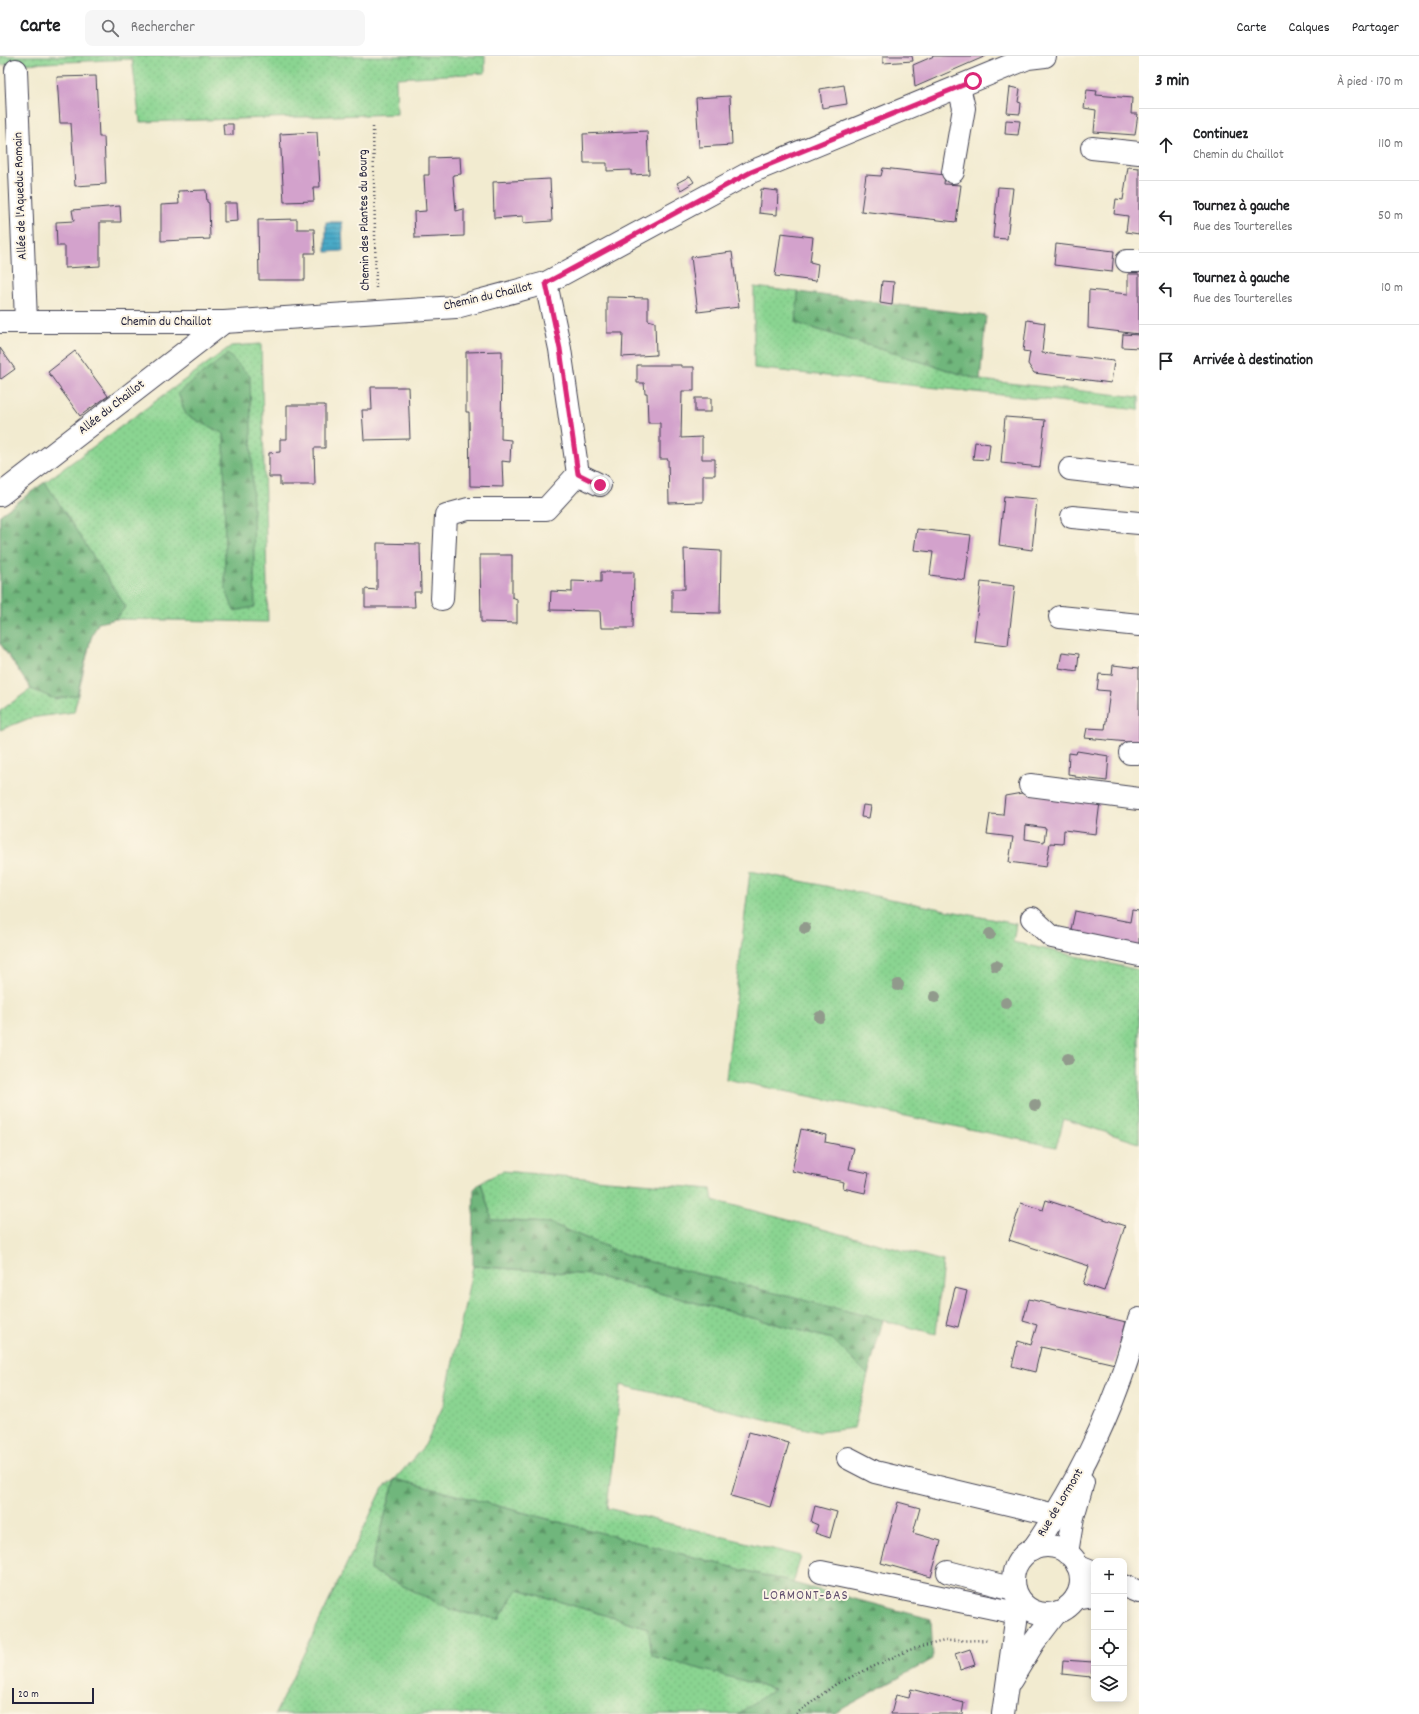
<!DOCTYPE html>
<html lang="fr">
<meta charset="utf-8">
<style>
:root{--surface:#fff;--page:#f6f6f6;--text:#202124;--muted:#757577;--line:#e0e0e0}
body{margin:0;font-family:Dekko,sans-serif;background:var(--page);color:var(--text)}
.controls{position:absolute;right:12px;bottom:12px;display:grid;overflow:hidden;border-radius:8px;box-shadow:0 2px 10px #0003}
.controls button{width:36px;height:36px;display:grid;place-items:center;padding:0;border:0;border-bottom:1px solid var(--line);background:var(--surface);color:var(--text);font:20px sans-serif}
.scale{position:absolute;left:12px;bottom:10px;width:82px;box-sizing:border-box;padding-left:4px;border:2px solid #22223b;border-top:0;font-size:11px;line-height:14px;white-space:nowrap;color:#22223b;-webkit-text-stroke:3px #fcf5e5;paint-order:stroke}
.stop{position:absolute;width:12px;height:12px;margin:-9px;border:3px solid #db2777;border-radius:50%;background:#fff}
.stop.end{background:#db2777;border-color:#fff;box-shadow:0 1px 4px #0008}
.list{margin:0;padding:0;list-style:none}
h2{display:flex;justify-content:space-between;align-items:center;height:52px;margin:0;padding:0 16px;font-size:17px}
h2 small{font-size:13px;font-weight:400;color:var(--muted)}
.list li{display:grid;grid-template-columns:26px 1fr auto;gap:12px;align-items:center;box-sizing:border-box;height:72px;padding:0 16px;border-top:1px solid var(--line)}
.list b{display:block;font-size:15px;white-space:nowrap}
.list p{margin:0;font-size:13px;white-space:nowrap;color:var(--muted)}
.list em{font-size:13px;font-style:normal;color:var(--muted)}
.icon{flex:none;width:22px;height:22px;fill:none;stroke:currentColor;stroke-width:2;stroke-linecap:round;stroke-linejoin:round}
.map{position:relative;flex:none;width:1139px;height:1658px;overflow:hidden}
header{display:flex;align-items:center;gap:24px;box-sizing:border-box;height:56px;padding:0 20px;background:var(--surface);border-bottom:1px solid var(--line)}
header strong{font-size:19px}
nav{display:flex;gap:22px;margin-inline-start:auto;font-size:14px}
.search{width:280px;height:36px;background:var(--page);display:flex;align-items:center;gap:10px;box-sizing:border-box;padding:0 14px;border-radius:8px;color:var(--muted);font-size:15px}
main{display:flex}
aside{flex:1;background:var(--surface)}
.map>svg:first-child{display:block}
.grass{fill:url(#grass-dots);stroke:#567b66}
.forest{fill:url(#forest-firs);stroke:#486c5b}
.water{fill:url(#water-rules);stroke:#366682}
.building{fill:#d3a2cc;fill-rule:evenodd}
.lines{fill:none;stroke-linecap:round;stroke-linejoin:round}
.minor-casing{stroke:#414051;stroke-width:24}
.major-casing{stroke:#414051;stroke-width:24}
.path{stroke:#414051;stroke-width:2.5;stroke-dasharray:1 3;stroke-linecap:butt}
.minor{stroke:#fff;stroke-width:22}
.major{stroke:#fff;stroke-width:22}
.tree{fill:#919a8c}
.route{stroke:#db2777;stroke-width:5}
.labels{text-anchor:middle;dominant-baseline:central;stroke-width:4;stroke-linejoin:round;paint-order:stroke}
.street-label{font-size:13px;fill:#22223b;stroke:#fcf5e5}
.neighbourhood-label{font-size:14px;letter-spacing:1px;fill:#604f6e;stroke:#fcf5e5}
</style>
<header>
<strong>Carte</strong>
<div class="search"><svg class="icon" aria-label="search" viewBox="0 0 24 24"><circle cx="10" cy="10" r="6"/><path d="M15 15l6 6"/></svg>Rechercher</div>
<nav><a>Carte</a><a>Calques</a><a>Partager</a></nav>
</header>
<main>
<div class="map">
<svg width="1139" height="1658" viewBox="0 0 1139 1658">
<defs>
<pattern id="grass-dots" width="8" height="8" patternUnits="userSpaceOnUse"><rect width="8" height="8" fill="#8ad491"/><path d="M2 2h.1M6 6h.1" fill="none" stroke="#77b67e" stroke-width="1.8" stroke-linecap="round"/></pattern>
<pattern id="forest-firs" width="22" height="20" patternUnits="userSpaceOnUse"><rect width="22" height="20" fill="#6fb67b"/><path d="M5 1l3.5 6h-7zM16 11l3.5 6h-7z" fill="#5b9466"/></pattern>
<pattern id="water-rules" width="6" height="5" patternUnits="userSpaceOnUse"><rect width="6" height="5" fill="#49aac8"/><path d="M0 2.5h6" fill="none" stroke="#3c8aa4"/></pattern>
</defs>
<rect width="100%" height="100%" fill="#fcf5e5"/>
<filter id="ink" filterUnits="userSpaceOnUse"><feTurbulence type="fractalNoise" baseFrequency=".025" numOctaves="2"/><feDisplacementMap in="SourceGraphic" scale="8" xChannelSelector="R" yChannelSelector="G"/><feConvolveMatrix kernelMatrix="1 2 1 2 8 2 1 2 1" color-interpolation-filters="sRGB"/></filter>
<filter id="wash" filterUnits="userSpaceOnUse"><feTurbulence type="fractalNoise" baseFrequency=".012" numOctaves="4" result="noise"/><feDisplacementMap in="SourceGraphic" scale="16" xChannelSelector="R" yChannelSelector="G"/><feGaussianBlur stdDeviation="0.9" result="paint"/><feColorMatrix in="noise" values="0 0 0 0 0 0 0 0 0 0 0 0 0 0 0 0 0 1.4 0 .05"/><feComposite in="paint" operator="in"/></filter>
<g filter="url(#wash)">
<rect width="100%" height="100%" fill="#f2ebd0"/>
<g class="grass">
<polygon points="0,0 485,0 485,17 396,22 397,58 140,66 132,3 0,9"/>
<polygon points="754,231 798,236 797,267 980,324 1139,341 1139,354 754,312"/>
<polygon points="261,288 268,566 115,563 98,567 91,582 74,656 30,662 0,674 0,655 31,633 0,587 0,459 231,290"/>
<polygon points="750,815 1016,868 1013,886 1139,914 1139,1087 1064,1063 1056,1091 726,1023"/>
<polygon points="503,1115 711,1133 713,1144 943,1205 936,1278 631,1201 550,1167 492,1164 481,1126"/>
<polygon points="473,1210 591,1219 832,1283 868,1319 854,1372 819,1376 621,1329 607,1452 801,1500 793,1527 395,1423 370,1514 456,1555 499,1563 518,1533 648,1572 653,1600 775,1633 738,1658 275,1658 383,1432 395,1423 425,1389 444,1348"/>
</g>
<g class="forest">
<polygon points="798,236 986,260 980,324 796,267"/>
<polygon points="228,298 250,320 255,551 234,555 225,532 224,378 186,359 178,337"/>
<polygon points="45,426 126,551 115,563 98,567 91,582 77,639 55,643 31,633 0,587 0,459"/>
<polygon points="481,1126 492,1164 550,1167 631,1201 883,1264 868,1319 832,1283 591,1219 473,1210 474,1133"/>
<polygon points="395,1423 931,1563 933,1603 842,1653 836,1658 738,1658 774,1633 652,1600 648,1572 518,1533 499,1563 455,1555 370,1514"/>
</g>
<polygon class="water" points="326,166 342,166 343,195 326,196"/>
<g id="blocks">
<g class="building">
<polygon points="883,0 912,0 913,5 883,7"/>
<polygon points="934,0 986,0 915,31 913,9"/>
<polygon points="96,20 99,81 104,81 106,128 75,130 71,67 60,67 57,21"/>
<polygon points="844,29 847,48 822,52 820,33"/>
<polygon points="1010,31 1020,33 1018,46 1021,47 1020,58 1007,57"/>
<polygon points="1087,34 1097,35 1096,39 1132,42 1131,58 1138,58 1135,79 1094,76 1096,54 1084,52"/>
<polygon points="730,40 732,89 699,91 696,42"/>
<polygon points="1006,64 1020,65 1018,79 1005,78"/>
<polygon points="223,68 233,68 233,79 224,79"/>
<polygon points="647,75 649,118 631,119 631,114 607,115 607,107 584,107 583,78"/>
<polygon points="317,76 320,131 313,131 314,145 284,146 280,78"/>
<polygon points="460,101 461,118 453,119 456,155 464,153 464,180 415,182 414,156 426,155 424,119 429,119 429,102"/>
<polygon points="1128,111 1139,112 1139,178 1126,176 1128,160 1114,158 1116,143 1123,144"/>
<polygon points="883,112 945,119 944,128 961,129 956,166 861,155 866,119 881,120"/>
<polygon points="690,120 694,126 681,134 677,127"/>
<polygon points="550,123 552,165 523,167 523,160 494,162 493,126"/>
<polygon points="998,131 1013,132 1007,183 993,182"/>
<polygon points="761,133 778,135 777,159 759,157"/>
<polygon points="206,134 207,146 209,147 210,183 161,185 161,149 179,148 178,135"/>
<polygon points="224,147 237,147 238,165 224,166"/>
<polygon points="120,150 121,166 100,166 100,210 65,212 65,190 57,190 56,166 74,165 72,154"/>
<polygon points="297,163 297,173 314,173 315,197 305,197 305,224 259,224 258,164"/>
<polygon points="781,177 813,181 810,206 818,208 816,225 775,220"/>
<polygon points="1056,188 1114,195 1112,216 1054,209"/>
<polygon points="732,196 739,251 698,256 691,201"/>
<polygon points="1128,218 1139,218 1139,278 1088,272 1089,234 1128,238"/>
<polygon points="882,225 894,226 892,249 880,247"/>
<polygon points="607,241 648,242 648,264 655,266 656,299 622,301 623,277 607,277"/>
<polygon points="1027,264 1045,267 1042,297 1114,305 1111,327 1034,317 1028,308 1030,296 1023,295"/>
<polygon points="1123,278 1139,279 1139,292 1122,291"/>
<polygon points="0,292 15,313 1,323 0,322"/>
<polygon points="75,295 108,340 80,360 48,316"/>
<polygon points="502,295 501,383 511,384 510,406 502,405 503,431 470,430 469,356 466,356 466,296"/>
<polygon points="637,309 681,309 681,311 694,311 694,335 682,335 681,382 702,381 702,403 715,403 715,419 703,419 703,446 669,447 668,403 660,403 660,367 648,367 647,337 645,337 644,327 637,327"/>
<polygon points="371,331 408,331 410,383 364,384 362,354 372,354"/>
<rect x="695" y="342" width="16" height="14"/>
<polygon points="287,349 325,349 325,392 314,392 315,429 280,429 280,421 269,421 269,397 280,396 280,383 287,383"/>
<polygon points="1005,361 1045,364 1040,411 1001,407"/>
<polygon points="975,386 990,388 988,404 973,403"/>
<polygon points="1004,440 1037,443 1032,494 999,489"/>
<polygon points="917,473 971,479 965,524 930,519 933,496 914,494"/>
<polygon points="377,487 420,488 421,536 414,536 415,551 365,551 365,533 377,534"/>
<polygon points="684,493 721,495 720,557 672,556 672,533 685,533"/>
<polygon points="480,499 512,499 512,541 517,543 517,567 481,566"/>
<polygon points="601,516 634,516 633,572 601,572 600,555 550,554 551,535 572,536 572,525 601,526"/>
<polygon points="981,526 1015,530 1008,589 974,585"/>
<polygon points="1062,596 1079,598 1077,615 1059,612"/>
<polygon points="1113,609 1139,612 1139,687 1085,682 1087,672 1105,673 1110,635 1097,634 1099,618 1112,619"/>
<polygon points="1077,695 1109,700 1107,725 1075,721 1075,719 1068,718 1069,697 1076,698"/>
<path d="M1022,737L1100,746L1096,778L1064,774L1063,788L1050,787L1046,811L1009,806L1013,781L987,778L990,758L1003,759L1005,740ZM1026,769L1046,772L1044,786L1025,783Z"/>
<polygon points="863,749 871,750 869,762 861,761"/>
<polygon points="1132,854 1139,855 1139,892 1070,878 1075,855 1130,866"/>
<polygon points="801,1073 826,1079 825,1086 854,1092 849,1113 869,1117 865,1137 843,1132 844,1126 792,1115"/>
<polygon points="1046,1144 1125,1170 1104,1235 1083,1228 1089,1210 1009,1184 1021,1147 1043,1154"/>
<polygon points="955,1232 967,1235 958,1271 946,1268"/>
<polygon points="1029,1243 1126,1266 1115,1308 1041,1291 1035,1316 1012,1310 1018,1285 1031,1289 1037,1269 1023,1265"/>
<polygon points="749,1376 789,1387 770,1451 731,1440"/>
<polygon points="898,1446 920,1452 913,1477 941,1485 931,1521 881,1507"/>
<polygon points="815,1450 837,1456 830,1482 815,1477 818,1469 811,1466"/>
<polygon points="970,1593 975,1609 960,1614 955,1598"/>
<polygon points="1063,1604 1093,1606 1091,1621 1062,1618"/>
<polygon points="911,1633 964,1647 962,1658 891,1658 896,1639 909,1642"/>
</g>
</g>
</g>
<g filter="url(#ink)">
<use href="#blocks" fill-opacity="0" stroke="#414051" stroke-width="1"/>
<g class="lines">
<g class="minor-casing">
<g id="minor">
<polyline points="16,14 26,265"/>
<polyline points="1092,92 1139,97"/>
<polyline points="953,116 964,52 959,31"/>
<polyline points="1127,205 1139,205"/>
<polyline points="546,227 560,293 578,418 600,429"/>
<polyline points="0,266 224,266 456,251 546,227 751,116 1028,2 1045,0"/>
<polyline points="1070,413 1139,421"/>
<polyline points="0,439 224,266"/>
<polyline points="1072,461 1139,467"/>
<polyline points="442,543 446,459 468,453 546,453 578,418"/>
<polyline points="1060,561 1139,569"/>
<polyline points="1130,697 1139,697"/>
<polyline points="1030,729 1139,743"/>
<polyline points="1032,862 1052,881 1139,899"/>
<polyline points="848,1402 875,1416 1055,1459"/>
<polyline points="1077,1509 1094,1516"/>
<polyline points="821,1516 1017,1557"/>
<polyline points="948,1516 1014,1533"/>
<polyline points="1124,1530 1139,1536"/>
<polyline points="1076,1542 1094,1539"/>
</g>
</g>
<g class="major-casing">
<g id="major">
<circle cx="1047" cy="1524" r="34"/>
<path d="M1032,1494C1046,1476 1054,1460 1066,1440C1098,1385 1123,1325 1139,1263"/>
<polyline points="1067,1497 1073,1461 1083,1426"/>
<polyline points="1011,1624 1034,1586 1056,1557"/>
<polyline points="1003,1658 1019,1544"/>
</g>
</g>
<g class="path">
<polyline points="373,71 376,232"/>
<polyline points="796,1658 836,1628 909,1594 944,1585 989,1584"/>
</g>
<use href="#minor" class="minor"/>
<use href="#major" class="major"/>
</g>
<g class="tree">
<circle cx="805" cy="872" r="6"/>
<circle cx="990" cy="878" r="6"/>
<circle cx="996" cy="910" r="6"/>
<circle cx="898" cy="929" r="6"/>
<circle cx="935" cy="941" r="6"/>
<circle cx="1006" cy="947" r="6"/>
<circle cx="820" cy="961" r="6"/>
<circle cx="1068" cy="1003" r="6"/>
<circle cx="1035" cy="1049" r="6"/>
</g>
</g>
<g class="lines" filter="url(#ink)">
<polyline class="route" points="600,429 578,418 560,293 546,227 751,116 973,25"/>
</g>
<g class="labels">
<g class="street-label">
<text transform="translate(21 140) rotate(-92)">Allée de l'Aqueduc Romain</text>
<text transform="translate(365 164) rotate(-91)">Chemin des Plantes du Bourg</text>
<text transform="translate(488 241) rotate(-13)">Chemin du Chaillot</text>
<text x="166" y="266">Chemin du Chaillot</text>
<text transform="translate(112 352) rotate(-38)">Allée du Chaillot</text>
<text transform="translate(1061 1447) rotate(-59)">Rue de Lormont</text>
</g>
<g class="neighbourhood-label">
<text x="806" y="1540">LORMONT-BAS</text>
</g>
</g>
</svg>
<div class="controls">
<button>+</button>
<button>−</button>
<button><svg class="icon" aria-label="locate" viewBox="0 0 24 24"><circle cx="12" cy="12" r="6"/><path d="M12 2v4M12 18v4M2 12h4M18 12h4"/></svg></button>
<button><svg class="icon" aria-label="layers" viewBox="0 0 24 24"><path d="M12 4l9 5-9 5-9-5zM3 14l9 5 9-5"/></svg></button>
</div>
<div class="scale">20 m</div>
<div class="stop" style="left:973px;top:25px"></div>
<div class="stop end" style="left:600px;top:429px"></div>
</div>
<aside>
<h2>3 min<small>À pied · 170 m</small></h2>
<ul class="list">
<li><svg class="icon" aria-label="ahead" viewBox="0 0 24 24"><path d="M12 20V5M6 11l6-6 6 6"/></svg><div><b>Continuez</b><p>Chemin du Chaillot</p></div><em>110 m</em></li>
<li><svg class="icon" aria-label="left" viewBox="0 0 24 24"><path d="M17 20v-9H6M10 6l-5 5 5 5"/></svg><div><b>Tournez à gauche</b><p>Rue des Tourterelles</p></div><em>50 m</em></li>
<li><svg class="icon" aria-label="left" viewBox="0 0 24 24"><path d="M17 20v-9H6M10 6l-5 5 5 5"/></svg><div><b>Tournez à gauche</b><p>Rue des Tourterelles</p></div><em>10 m</em></li>
<li><svg class="icon" aria-label="arrive" viewBox="0 0 24 24"><path d="M6 21V4h12l-3 4 3 4H6"/></svg><div><b>Arrivée à destination</b></div></li>
</ul>
</aside>
</main>
